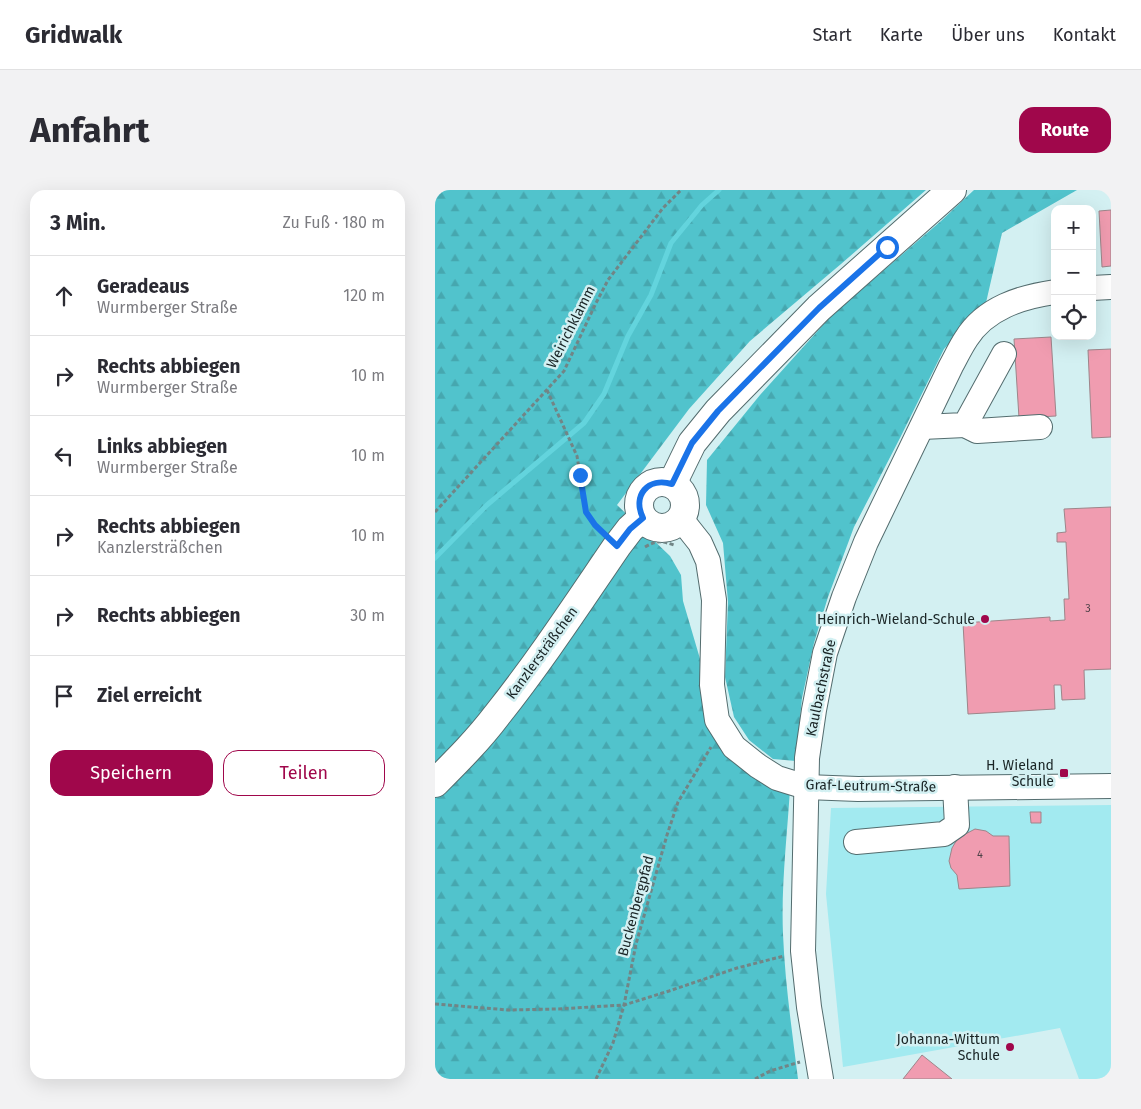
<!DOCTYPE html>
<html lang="de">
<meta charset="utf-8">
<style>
:root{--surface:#fff;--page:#f2f2f3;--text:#2b2b33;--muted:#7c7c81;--line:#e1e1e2;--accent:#a0074b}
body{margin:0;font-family:"Fira Sans",sans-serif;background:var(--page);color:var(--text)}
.controls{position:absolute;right:15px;top:15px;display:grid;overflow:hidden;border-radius:10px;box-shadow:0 5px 20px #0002}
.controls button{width:45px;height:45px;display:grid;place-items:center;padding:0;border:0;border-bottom:1px solid var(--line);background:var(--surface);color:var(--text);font:25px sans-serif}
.stop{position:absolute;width:15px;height:15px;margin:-11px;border:4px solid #1a73e8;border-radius:50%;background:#fff}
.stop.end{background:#1a73e8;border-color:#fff;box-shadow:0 1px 5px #0008}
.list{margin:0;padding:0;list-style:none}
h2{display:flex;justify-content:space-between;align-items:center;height:65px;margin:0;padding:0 20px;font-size:21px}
h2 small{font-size:16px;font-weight:400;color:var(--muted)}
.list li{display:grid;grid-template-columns:32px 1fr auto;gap:15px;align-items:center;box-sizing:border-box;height:80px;padding:0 20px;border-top:1px solid var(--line)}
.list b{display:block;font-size:19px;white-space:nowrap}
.list p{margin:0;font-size:16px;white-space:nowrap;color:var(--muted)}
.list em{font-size:16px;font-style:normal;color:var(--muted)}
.actions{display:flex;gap:10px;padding:15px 20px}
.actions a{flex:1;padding:11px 0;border:1px solid var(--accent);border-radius:15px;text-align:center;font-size:18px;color:var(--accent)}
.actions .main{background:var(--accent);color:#fff}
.icon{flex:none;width:28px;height:28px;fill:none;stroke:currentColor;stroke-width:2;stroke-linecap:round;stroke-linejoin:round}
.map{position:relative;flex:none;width:676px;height:889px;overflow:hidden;border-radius:15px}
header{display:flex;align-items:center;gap:30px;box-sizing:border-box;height:70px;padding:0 25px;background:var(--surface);border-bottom:1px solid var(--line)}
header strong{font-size:24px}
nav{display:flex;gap:28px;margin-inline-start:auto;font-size:18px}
.intro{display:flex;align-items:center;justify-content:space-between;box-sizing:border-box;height:120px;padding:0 30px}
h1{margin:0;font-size:35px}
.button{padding:12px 22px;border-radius:15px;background:var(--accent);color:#fff;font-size:18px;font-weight:700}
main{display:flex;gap:30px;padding:0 30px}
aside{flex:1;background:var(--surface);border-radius:15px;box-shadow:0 5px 20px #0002}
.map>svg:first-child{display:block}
.forest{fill:url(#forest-firs)}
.pitch{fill:#a2eaf0}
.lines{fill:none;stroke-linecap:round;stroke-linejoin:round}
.stream{stroke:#63d4dd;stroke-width:5}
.building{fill:#f09cb0;stroke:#9d858a}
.minor-casing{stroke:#536c6e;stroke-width:26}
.major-casing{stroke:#536c6e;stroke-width:30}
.path{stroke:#718586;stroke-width:3;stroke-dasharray:4 2.5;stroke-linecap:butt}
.minor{stroke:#fff;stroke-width:24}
.major{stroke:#fff;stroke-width:28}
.route{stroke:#1a73e8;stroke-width:6}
.poi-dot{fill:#a0074b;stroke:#d3f0f2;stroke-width:2}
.labels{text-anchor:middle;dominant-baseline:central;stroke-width:5;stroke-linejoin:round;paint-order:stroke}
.number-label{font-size:11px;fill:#4f4248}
.street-label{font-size:14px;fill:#192425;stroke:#d3f0f2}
.poi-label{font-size:14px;fill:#192425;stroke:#d3f0f2;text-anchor:end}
</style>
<header>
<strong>Gridwalk</strong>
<nav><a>Start</a><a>Karte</a><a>Über uns</a><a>Kontakt</a></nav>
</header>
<div class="intro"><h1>Anfahrt</h1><a class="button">Route</a></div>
<main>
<aside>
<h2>3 Min.<small>Zu Fuß · 180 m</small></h2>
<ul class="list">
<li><svg class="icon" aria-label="ahead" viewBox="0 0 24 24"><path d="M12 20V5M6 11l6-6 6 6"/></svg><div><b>Geradeaus</b><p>Wurmberger Straße</p></div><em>120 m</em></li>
<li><svg class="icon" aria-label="right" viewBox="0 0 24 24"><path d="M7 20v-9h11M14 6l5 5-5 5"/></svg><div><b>Rechts abbiegen</b><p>Wurmberger Straße</p></div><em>10 m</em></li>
<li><svg class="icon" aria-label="left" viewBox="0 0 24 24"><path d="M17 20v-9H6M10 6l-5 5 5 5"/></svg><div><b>Links abbiegen</b><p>Wurmberger Straße</p></div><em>10 m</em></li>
<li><svg class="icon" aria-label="right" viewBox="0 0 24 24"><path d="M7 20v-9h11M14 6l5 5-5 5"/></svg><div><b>Rechts abbiegen</b><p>Kanzlersträßchen</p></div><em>10 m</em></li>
<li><svg class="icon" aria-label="right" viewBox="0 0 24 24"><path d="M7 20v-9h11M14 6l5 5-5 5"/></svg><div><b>Rechts abbiegen</b></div><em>30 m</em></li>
<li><svg class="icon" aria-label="arrive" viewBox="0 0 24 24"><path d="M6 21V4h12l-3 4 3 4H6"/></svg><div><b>Ziel erreicht</b></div></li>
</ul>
<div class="actions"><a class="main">Speichern</a><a>Teilen</a></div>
</aside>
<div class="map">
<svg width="676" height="889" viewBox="0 0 676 889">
<defs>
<pattern id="forest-firs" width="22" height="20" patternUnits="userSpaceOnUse" patternTransform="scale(1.25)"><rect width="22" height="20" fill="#51c3cc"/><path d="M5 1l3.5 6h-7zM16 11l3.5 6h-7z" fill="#46a7af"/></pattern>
</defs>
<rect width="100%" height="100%" fill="#d3f0f2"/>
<g class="forest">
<path d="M0,0H491L406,74L315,151L254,219L182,315L235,366L246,385L248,411L273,496L275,528L355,599C352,647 346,696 348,744C350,793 357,841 363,889H0Z"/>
<polygon points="539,0 642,0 567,43 550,117 509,159 465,248 419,337 393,407 379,453 367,508 361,571 338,569 314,550 299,527 290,487 293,412 288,353 271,315 272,270 325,205 398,124 506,31"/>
</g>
<polygon class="pitch" points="676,615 676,889 644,889 625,838 408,877 391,704 396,618"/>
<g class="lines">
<polyline class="stream" points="0,368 52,315 149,233 169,204 193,146 216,105 236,53 267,15 284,0"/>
</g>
<g class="building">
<polygon points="676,20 676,76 667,77 664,21"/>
<polygon points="616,147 621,226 584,228 579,149"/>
<polygon points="676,159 676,247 657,248 653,160"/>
<polygon points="676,317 676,479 649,480 650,509 627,510 626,495 619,495 620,519 533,524 528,433 615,427 615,431 630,430 629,409 634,409 631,352 622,352 622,343 631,342 629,319"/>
<polygon points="595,622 606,622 606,633 596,633"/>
<polygon points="540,639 551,641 558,646 574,646 575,696 524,699 522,685 516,678 514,671 517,658 523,648"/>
<polygon points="487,865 517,889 468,889"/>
</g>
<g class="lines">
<g class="minor-casing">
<g id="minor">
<polyline points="657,98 676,97"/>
<polyline points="530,235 542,241 605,237"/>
<polyline points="487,237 530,235 569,164"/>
<polyline points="246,329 265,353 273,371 279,410 277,495 282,530 299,557 323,576 342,588 371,597 423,599 676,596"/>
<polyline points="421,652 509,644 522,635 520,597"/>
<path d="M386,889L374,817L368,761L372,568L379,520L390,463L409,407L431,352L516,176C521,167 525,158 531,149C550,118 586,107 620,102"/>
</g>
</g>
<g class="major-casing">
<g id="major">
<circle cx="227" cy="315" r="23"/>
<polyline points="237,294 257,253 283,221 384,118 517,0"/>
<path d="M0,593C22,571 44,549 62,525C105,471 143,413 182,356L195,339L207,328"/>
</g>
</g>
<g class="path">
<polyline points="112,200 142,266 151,322 160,335 167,342"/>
<polyline points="0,322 129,181 160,115 173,90 228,18 246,0"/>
<path d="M210,357C222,350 227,351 239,355"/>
<polyline points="0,814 73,820 122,819 189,815 234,801 302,778 349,766"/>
<polyline points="161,889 178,853 189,815 201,754 232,645 243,612 276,557"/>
<polyline points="320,889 335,881 365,872"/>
</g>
<use href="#minor" class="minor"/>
<use href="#major" class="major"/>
</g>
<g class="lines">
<path class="route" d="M145,285L151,322L160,335L182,356L195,339L208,328C197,305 213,287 237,294L257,253L283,221L384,118L452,57"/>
</g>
<g class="poi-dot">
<circle cx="550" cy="429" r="5"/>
<rect x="624" y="578" width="10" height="10" rx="2.5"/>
<circle cx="575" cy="857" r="5"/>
</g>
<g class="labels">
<g class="number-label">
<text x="653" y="418">3</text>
<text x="545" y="664">4</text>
</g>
<g class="street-label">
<text transform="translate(136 137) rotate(-63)">Weirichklamm</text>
<text transform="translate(107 463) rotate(-54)">Kanzlersträßchen</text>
<text transform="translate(386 498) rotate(-78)">Kaulbachstraße</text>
<text transform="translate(436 596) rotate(1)">Graf-Leutrum-Straße</text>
<text transform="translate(201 716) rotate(-75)">Buckenbergpfad</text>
</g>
<g class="poi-label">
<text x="540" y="429">Heinrich-Wieland-Schule</text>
<text x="619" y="575">H. Wieland<tspan x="619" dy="16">Schule</tspan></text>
<text x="565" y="849">Johanna-Wittum<tspan x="565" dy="16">Schule</tspan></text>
</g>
</g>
</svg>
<div class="controls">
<button>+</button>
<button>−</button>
<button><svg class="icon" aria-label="locate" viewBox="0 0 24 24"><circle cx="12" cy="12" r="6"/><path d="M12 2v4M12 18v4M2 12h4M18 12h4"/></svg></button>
</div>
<div class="stop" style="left:452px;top:57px"></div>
<div class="stop end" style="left:145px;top:285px"></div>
</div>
</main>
